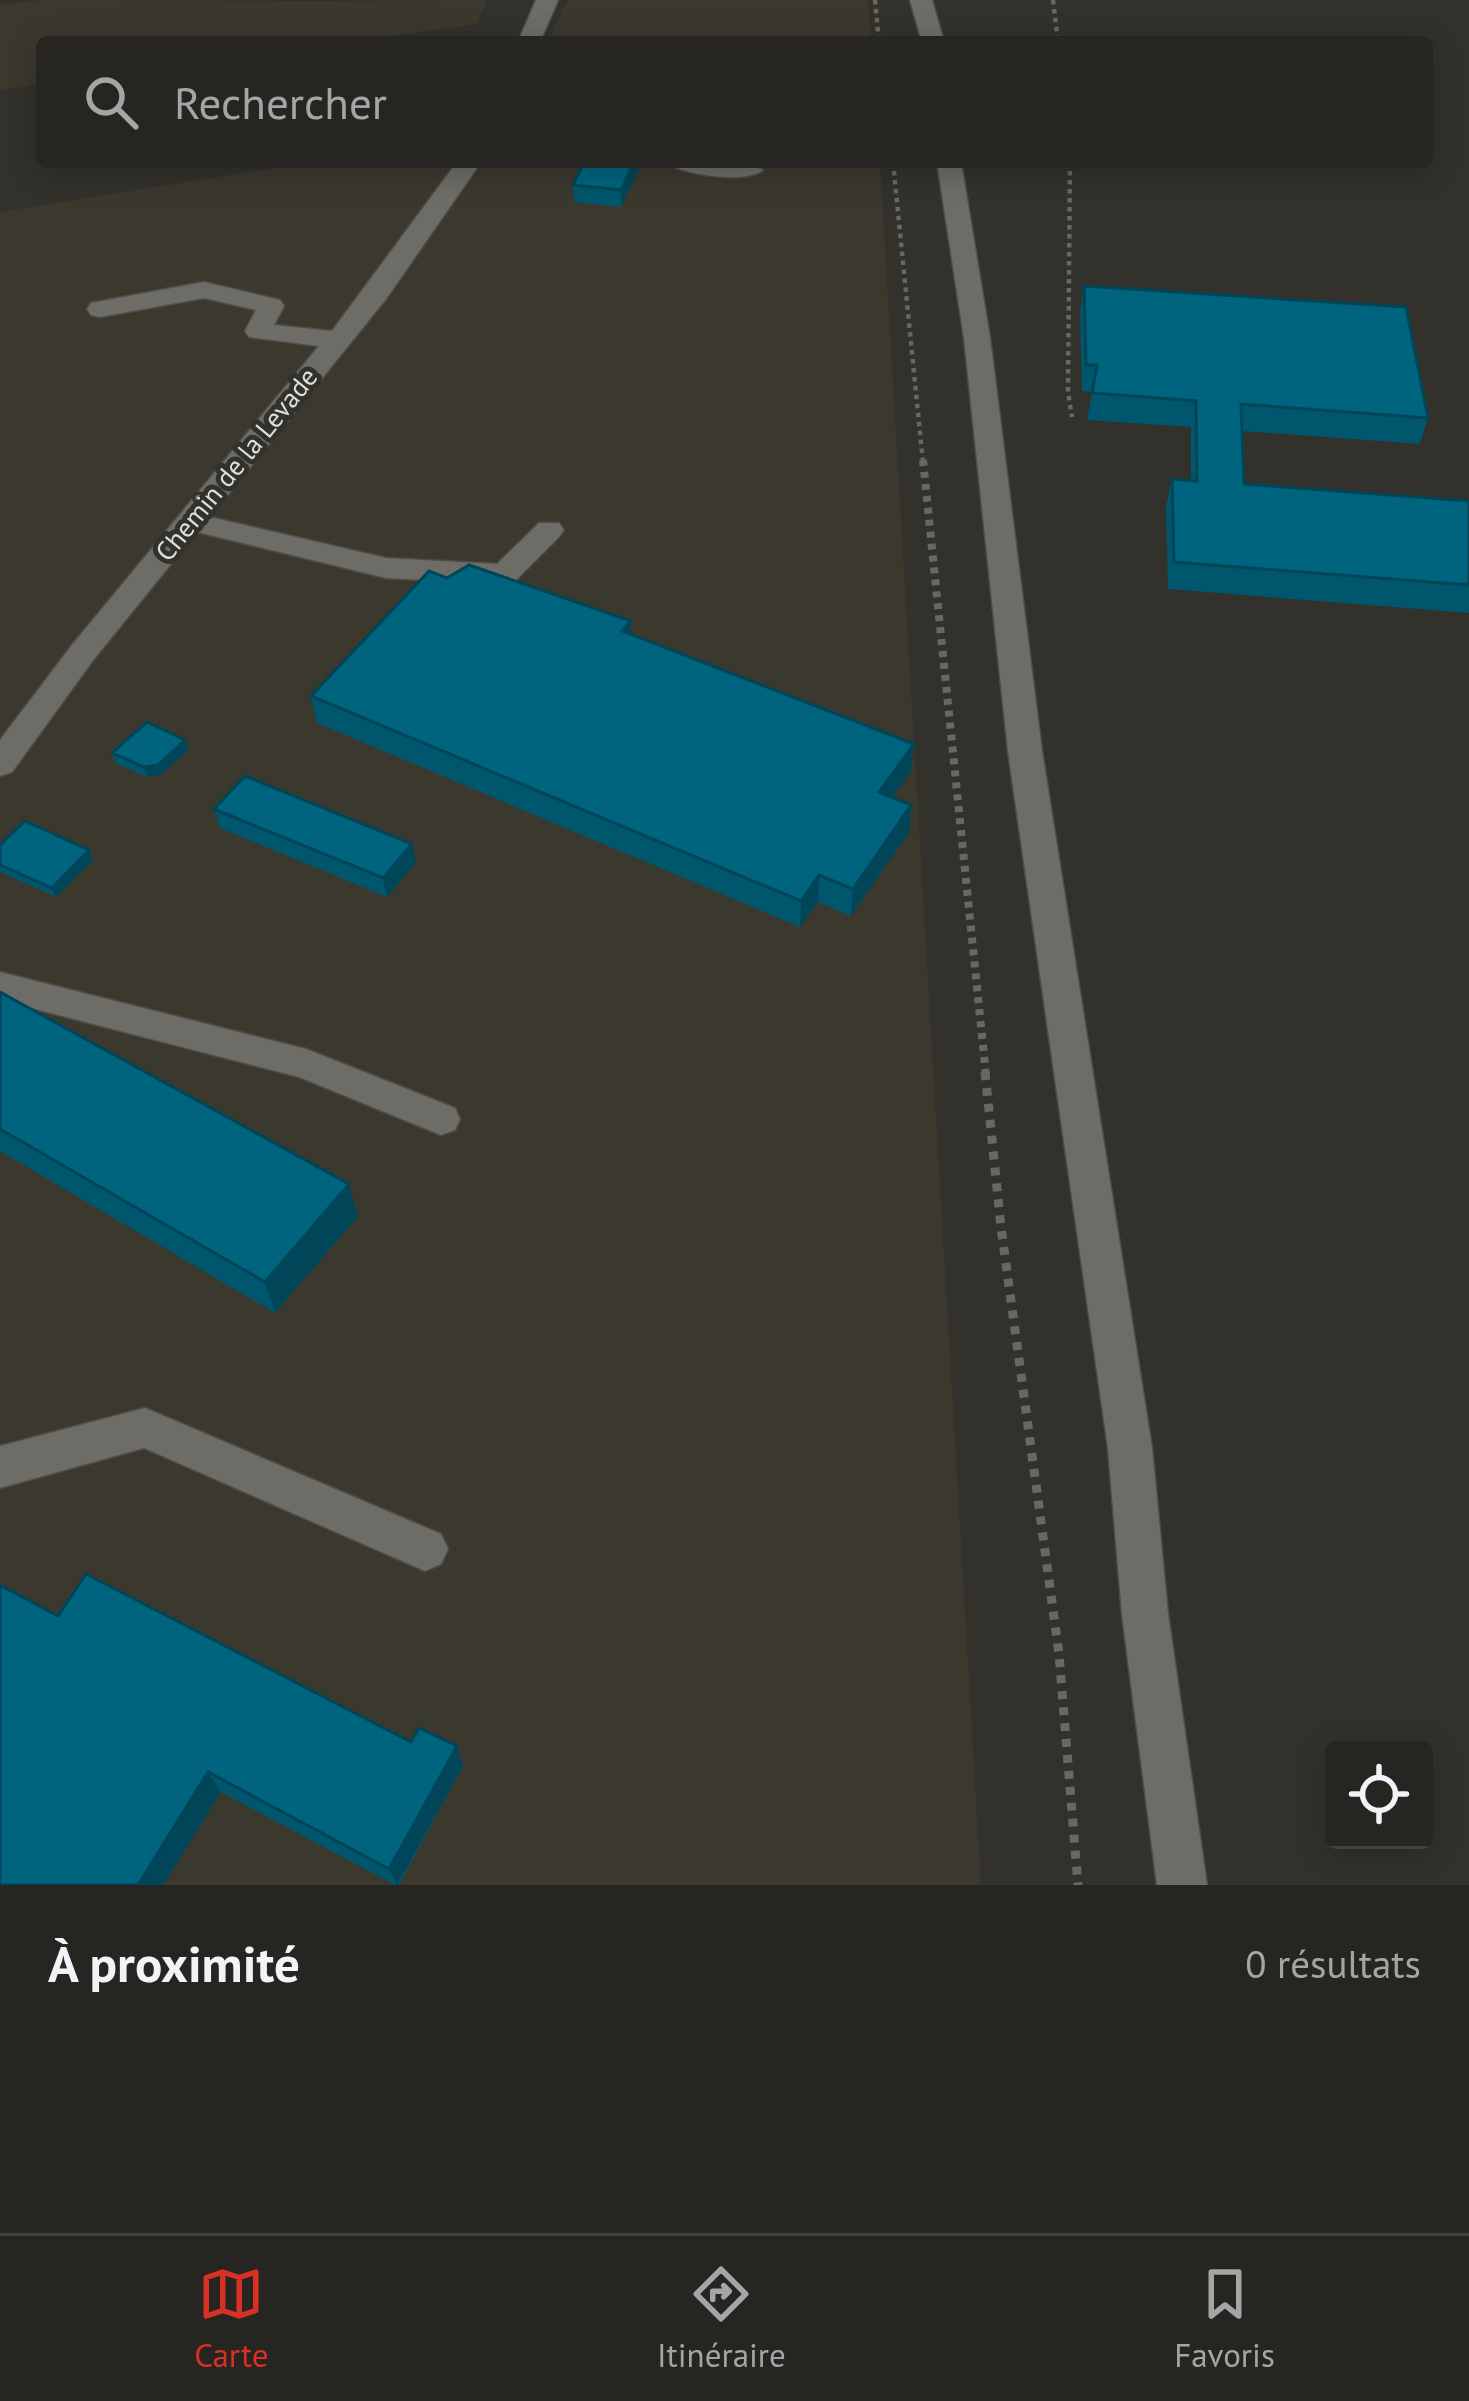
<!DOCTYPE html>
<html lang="fr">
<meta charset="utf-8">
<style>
:root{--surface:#262521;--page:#2e2d2a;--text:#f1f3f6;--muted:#a4a5a5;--line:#42423f;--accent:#d93025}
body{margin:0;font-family:"PT Sans",sans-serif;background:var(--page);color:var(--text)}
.controls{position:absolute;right:36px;bottom:36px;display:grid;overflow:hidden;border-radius:12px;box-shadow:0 6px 30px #0003}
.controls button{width:108px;height:108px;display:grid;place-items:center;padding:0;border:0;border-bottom:3px solid var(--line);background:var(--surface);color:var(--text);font:60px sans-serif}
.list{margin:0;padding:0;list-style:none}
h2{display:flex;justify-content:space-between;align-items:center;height:156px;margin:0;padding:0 48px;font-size:51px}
h2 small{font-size:39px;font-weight:400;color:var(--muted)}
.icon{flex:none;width:66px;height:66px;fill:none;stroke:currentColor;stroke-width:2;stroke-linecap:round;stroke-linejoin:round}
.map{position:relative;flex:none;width:1469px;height:1885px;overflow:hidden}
.search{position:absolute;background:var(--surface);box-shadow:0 6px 30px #0003;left:36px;right:36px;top:36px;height:132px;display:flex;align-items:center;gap:30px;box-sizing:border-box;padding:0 42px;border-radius:12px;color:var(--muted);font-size:45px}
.sheet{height:348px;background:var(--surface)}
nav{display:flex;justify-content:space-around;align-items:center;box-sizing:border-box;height:168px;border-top:3px solid var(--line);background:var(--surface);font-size:33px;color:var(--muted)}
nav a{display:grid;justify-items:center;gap:6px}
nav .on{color:var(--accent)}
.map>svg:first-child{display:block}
.built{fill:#3b392e}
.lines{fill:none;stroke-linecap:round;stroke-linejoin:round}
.minor-casing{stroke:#4d4c48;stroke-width:3}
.path-far2{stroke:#686763;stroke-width:4.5;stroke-dasharray:4.5 4.5;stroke-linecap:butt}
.path-far1{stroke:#686763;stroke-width:8;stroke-dasharray:6 6;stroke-linecap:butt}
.path{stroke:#686763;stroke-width:9;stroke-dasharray:8 8;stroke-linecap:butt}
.minor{fill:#6d6c66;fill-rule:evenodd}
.wall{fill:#00566c}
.shaded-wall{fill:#004658}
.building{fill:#00647e;stroke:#004658;stroke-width:3}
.labels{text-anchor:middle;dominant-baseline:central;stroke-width:10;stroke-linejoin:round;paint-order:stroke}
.far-street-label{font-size:27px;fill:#dededb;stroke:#32312c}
</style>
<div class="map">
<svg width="1469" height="1885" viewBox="0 0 1469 1885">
<rect width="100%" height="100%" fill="#32312c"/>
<g class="built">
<polygon points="42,0 312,1 487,0 477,24 347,42 42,42 42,84 0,90 0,5"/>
<polygon points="568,0 868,0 871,42 548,42"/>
<polygon points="313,162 880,162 981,1885 0,1885 0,212"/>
</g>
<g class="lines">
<g class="minor-casing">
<g id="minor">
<polygon points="536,0 558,0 540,42 518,42"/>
<polygon points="910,0 932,0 944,42 922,42"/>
<polygon points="457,162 481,162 386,299 210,517 386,558 497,564 539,523 559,523 564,530 559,537 515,581 504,584 386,578 197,532 94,659 12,772 0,776 0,740 72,645 319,346 249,337 245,331 256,310 204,298 100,317 91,315 87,309 91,303 204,282 280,300 284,306 274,325 332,331"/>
<path d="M665,162H744L763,170C746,184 682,175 665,162Z"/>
<polygon points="937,162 961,162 990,338 1042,751 1152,1448 1168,1614 1207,1885 1157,1885 1122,1614 1108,1448 1008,751 964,338"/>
<polygon points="0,972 306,1049 455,1108 460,1119 455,1130 441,1135 299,1077 0,1000"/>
<polygon points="145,1408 441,1534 448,1549 441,1564 425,1571 144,1448 0,1488 0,1446"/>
</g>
</g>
<g class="path-far2">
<polyline points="875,0 879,42"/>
<polyline points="1053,0 1058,42"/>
<polyline points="893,162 923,463"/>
<polyline points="1070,162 1068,392 1072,417"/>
</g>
<polyline class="path-far1" points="923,460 986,1075"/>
<polyline class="path" points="985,1072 1001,1227 1059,1654 1078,1885"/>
<use href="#minor" class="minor"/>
</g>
<g class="wall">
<polygon points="639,169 621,207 574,202 573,185"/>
<polygon points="1084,286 1428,418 1420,444 1242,431 1244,484 1469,501 1469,613 1168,589 1166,506 1172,479 1191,481 1191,427 1087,420 1092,392 1082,391 1080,312"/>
<polygon points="447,578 632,635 911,771 892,797 911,805 909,832 851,916 818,902 800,927 317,723 311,696"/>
<polygon points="185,740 188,750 161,775 147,777 115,763 112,753"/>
<polygon points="214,809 412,844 416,863 387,897 220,828"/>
<polygon points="0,845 93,860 56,897 0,872"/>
<polygon points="0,992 358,1216 275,1313 0,1151"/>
<polygon points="58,1616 411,1742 457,1746 463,1766 399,1885 395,1885 221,1792 163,1885 0,1885"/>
</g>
<g class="shaded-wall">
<polygon points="634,162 639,162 639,169 621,207 621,190"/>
<polygon points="631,621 632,648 622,631"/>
<polygon points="185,740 188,750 161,775 147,777 144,767"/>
<polygon points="914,744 911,771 877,819 879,792"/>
<polygon points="911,805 909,832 851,916 853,889"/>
<polygon points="412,844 416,863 387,897 383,878"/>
<polygon points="89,850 93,860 56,897 52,888"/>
<polygon points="819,875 818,902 800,927 801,901"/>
<polygon points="349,1184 358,1216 275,1313 265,1282"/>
<polygon points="457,1746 463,1766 397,1885 389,1869"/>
<polygon points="208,1772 221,1792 163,1885 138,1885"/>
</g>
<g class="building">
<polygon points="584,162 634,162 621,190 573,185"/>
<polygon points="1084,286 1406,307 1428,418 1241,404 1244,484 1469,501 1469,585 1174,562 1172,479 1197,481 1196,401 1092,393 1097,365 1086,365"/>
<polygon points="469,565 631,621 622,631 914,744 879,792 911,805 853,889 819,875 801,901 311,696 429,571 447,578"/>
<polygon points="147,722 185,740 158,765 144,767 112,753"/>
<polygon points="245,776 412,844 383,878 214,809"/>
<polygon points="25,821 89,850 52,888 0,865 0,845"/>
<polygon points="0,992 349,1184 265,1282 0,1129"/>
<polygon points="86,1574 411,1742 419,1728 457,1746 389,1869 208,1772 138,1885 0,1885 0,1585 58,1616"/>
</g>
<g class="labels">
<g class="far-street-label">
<text transform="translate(236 464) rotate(-51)">Chemin de la Levade</text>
</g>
</g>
</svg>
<div class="controls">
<button><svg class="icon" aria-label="locate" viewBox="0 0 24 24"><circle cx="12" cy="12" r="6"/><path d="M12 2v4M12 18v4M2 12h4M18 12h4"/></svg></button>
</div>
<div class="search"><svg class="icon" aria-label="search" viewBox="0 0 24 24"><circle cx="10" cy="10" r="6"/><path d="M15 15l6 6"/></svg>Rechercher</div>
</div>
<section class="sheet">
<h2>À proximité<small>0 résultats</small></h2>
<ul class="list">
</ul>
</section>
<nav>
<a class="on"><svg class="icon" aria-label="map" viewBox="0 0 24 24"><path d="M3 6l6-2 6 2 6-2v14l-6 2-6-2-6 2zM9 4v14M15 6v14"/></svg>Carte</a>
<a><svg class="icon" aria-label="directions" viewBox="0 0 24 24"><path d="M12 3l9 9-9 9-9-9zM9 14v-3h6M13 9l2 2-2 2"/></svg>Itinéraire</a>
<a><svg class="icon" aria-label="saved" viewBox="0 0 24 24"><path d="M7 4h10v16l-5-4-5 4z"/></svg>Favoris</a>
</nav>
